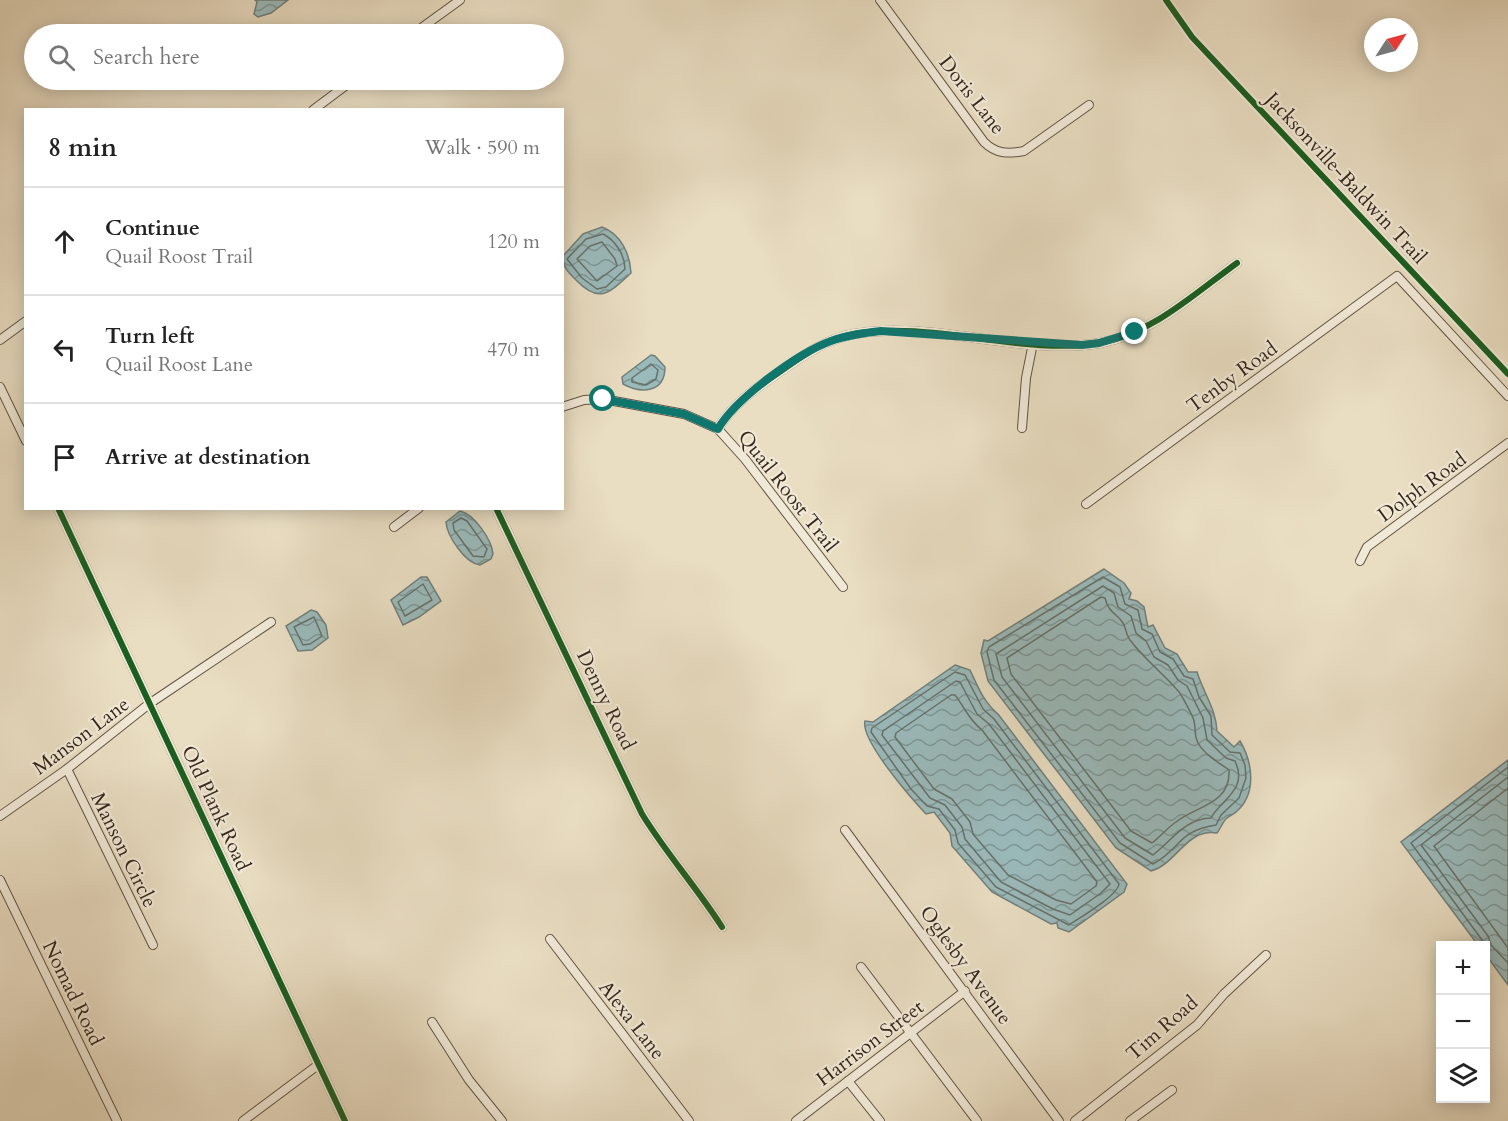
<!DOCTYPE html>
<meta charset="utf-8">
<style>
:root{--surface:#fff;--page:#f2f2f2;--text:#222;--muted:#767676;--line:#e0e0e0}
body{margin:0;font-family:Cardo,serif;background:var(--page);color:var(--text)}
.controls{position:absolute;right:18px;bottom:18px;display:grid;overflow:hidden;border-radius:0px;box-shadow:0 3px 15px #0003}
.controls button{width:54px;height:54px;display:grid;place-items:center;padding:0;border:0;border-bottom:2px solid var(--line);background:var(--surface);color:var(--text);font:30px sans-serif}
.compass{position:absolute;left:1364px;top:18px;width:54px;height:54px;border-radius:50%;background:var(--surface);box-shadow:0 3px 15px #0003;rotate:54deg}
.stop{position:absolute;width:18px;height:18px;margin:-14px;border:4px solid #0f766e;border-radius:50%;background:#fff}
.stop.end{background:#0f766e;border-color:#fff;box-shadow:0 2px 6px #0008}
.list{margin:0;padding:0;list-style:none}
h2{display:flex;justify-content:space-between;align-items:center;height:78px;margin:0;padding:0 24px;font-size:26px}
h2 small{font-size:20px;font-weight:400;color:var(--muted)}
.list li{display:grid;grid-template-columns:39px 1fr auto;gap:18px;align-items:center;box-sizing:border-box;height:108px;padding:0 24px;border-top:2px solid var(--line)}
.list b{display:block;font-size:22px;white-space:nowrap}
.list p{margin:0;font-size:20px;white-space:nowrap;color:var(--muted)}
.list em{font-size:20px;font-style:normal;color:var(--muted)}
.icon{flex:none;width:33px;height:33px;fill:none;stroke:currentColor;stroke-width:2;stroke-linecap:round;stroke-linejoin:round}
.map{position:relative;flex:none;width:1508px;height:1121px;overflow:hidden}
.search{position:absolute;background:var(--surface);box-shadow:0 3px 15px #0003;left:24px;top:24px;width:540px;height:66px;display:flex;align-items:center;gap:15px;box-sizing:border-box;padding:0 21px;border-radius:33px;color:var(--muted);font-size:22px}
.panel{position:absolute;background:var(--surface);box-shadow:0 3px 15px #0003;left:24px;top:108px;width:540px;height:402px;border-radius:0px}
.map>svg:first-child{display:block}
.water{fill:url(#water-waves);stroke:#727f7b;stroke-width:1.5}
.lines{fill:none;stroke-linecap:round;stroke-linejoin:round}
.shore{stroke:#68706a;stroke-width:1.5}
.minor-casing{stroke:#625444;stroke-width:10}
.minor{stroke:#f1e9d7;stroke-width:8}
.cycleway-casing{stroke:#f1e9d7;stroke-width:10}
.cycleway{stroke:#1b5e20;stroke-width:6}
.route{stroke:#0f766e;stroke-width:8}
.labels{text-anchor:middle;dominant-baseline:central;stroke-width:4.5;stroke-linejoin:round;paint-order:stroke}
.street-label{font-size:20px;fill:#35261a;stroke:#f1e9d7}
</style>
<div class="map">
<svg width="1508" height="1121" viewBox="0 0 1508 1121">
<defs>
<pattern id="water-waves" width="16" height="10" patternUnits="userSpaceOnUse" patternTransform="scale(1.5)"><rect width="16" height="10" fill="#9ababb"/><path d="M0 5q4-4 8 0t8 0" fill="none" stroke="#7e9797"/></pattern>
</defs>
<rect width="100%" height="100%" fill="#e9ddc2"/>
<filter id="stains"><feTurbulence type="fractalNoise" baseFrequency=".00333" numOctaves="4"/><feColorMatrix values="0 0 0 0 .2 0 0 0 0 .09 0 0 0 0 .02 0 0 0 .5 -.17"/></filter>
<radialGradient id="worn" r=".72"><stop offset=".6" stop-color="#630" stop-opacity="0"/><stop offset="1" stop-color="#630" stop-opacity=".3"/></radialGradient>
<g class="water">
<polygon points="255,0 288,0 271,13 258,17 254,14 257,2"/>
<path d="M602,227C621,234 630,254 631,273C610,292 600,305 576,280C569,273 562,267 563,256L583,234Z"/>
<path d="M651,355L655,356L665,367C665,393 641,394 623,384L622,377Z"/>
<path d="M460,511C474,514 492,540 493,554L491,559L480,565C465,563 447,536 446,522Z"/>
<path d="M1104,569L1124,583L1131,593L1129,599L1137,601L1144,607L1148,627L1153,625L1165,648L1177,654L1188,672H1197C1204,694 1216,709 1217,731L1234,747L1240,741C1253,763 1257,794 1236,812C1233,815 1230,815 1227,818C1223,821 1221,828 1217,833C1186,828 1177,864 1151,871L1116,848L988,681L981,653L984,640L988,641Z"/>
<polygon points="421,577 427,577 441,601 419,617 403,625 391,600"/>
<polygon points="311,610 317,612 326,625 328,638 312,650 298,651 286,626"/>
<path d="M955,665L970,670C977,685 984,703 998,714L1127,884L1124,892L1069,932L1058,928L1057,923L1051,924L992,892L952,846L950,833L934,812L926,814C912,799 860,740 865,721L873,722Z"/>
<polygon points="1508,760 1508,985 1486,955 1486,946 1478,945 1401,842"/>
</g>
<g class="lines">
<g class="shore">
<path d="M603,234C615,240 625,255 625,269L606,287L597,289L582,278L567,259L586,239Z"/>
<polygon points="602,242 615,259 617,266 597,281 577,259 590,246"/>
<polygon points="651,364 658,370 656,379 646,385 632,382 632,378"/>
<polygon points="461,518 467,521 487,549 484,557 473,556 454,530 453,523"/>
<path d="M1103,577L1120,587L1125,604L1138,610L1142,629L1152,634L1160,652L1173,659L1184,676L1193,679L1199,697L1211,716L1212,735L1230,752L1240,753L1245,765L1246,778L1239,798L1221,815L1216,825C1177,831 1181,849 1153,864L1120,843L994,680L987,652L989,647Z"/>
<polygon points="423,584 432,600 405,616 398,602"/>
<path d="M1103,586L1114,593L1118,607L1131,616L1136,633L1146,641L1154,657L1168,665L1178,680L1187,686L1203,718L1207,740L1226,758L1235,761C1249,790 1220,800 1211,818C1186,818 1171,841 1153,855L1125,838L1002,677L996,654Z"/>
<path d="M1101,597L1105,598C1109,614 1116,612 1123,623C1126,628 1126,635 1130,640C1145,660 1164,674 1179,692C1181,694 1194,718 1194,721C1196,728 1194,736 1198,743C1205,755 1219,763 1229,770C1231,804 1196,806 1176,822C1167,828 1160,837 1152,843L1131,831L1011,674L1007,658Z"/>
<polygon points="314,617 322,636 310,644 303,645 294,627"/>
<path d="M955,672L965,675L983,709L994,719L1119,884C1117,896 1081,917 1069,925L996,887L958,843L955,830L939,809L927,806L911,789L871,732L872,728Z"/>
<polygon points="956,681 960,682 977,714 989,724 1110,884 1101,893 1070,915 1053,909 1001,882 965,839 962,827 945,805 930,798 882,735 883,731"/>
<path d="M951,695H955C965,708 969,720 982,730L1097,882L1096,886L1071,904L1056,900L1008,875L973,834L970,822L952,799L934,789L895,737L896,733Z"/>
<polyline points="1508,777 1421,845 1488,936 1491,945 1508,963"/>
<polyline points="1508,788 1434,846 1508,948"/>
<polyline points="1483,946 1482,940 1411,843 1508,767"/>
</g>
<g class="minor-casing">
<g id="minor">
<path d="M880,0L984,142C996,154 1008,154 1024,151L1089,105"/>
<polyline points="413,34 460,0"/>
<polyline points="313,110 353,80"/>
<polyline points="0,340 26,321"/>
<polyline points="0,387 26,441"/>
<polyline points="562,407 584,400 603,399 684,414 718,429 745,459 843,587"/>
<polyline points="1022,428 1026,378 1033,343"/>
<path d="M718,429C732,404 755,389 778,373C801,357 825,339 854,334C930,320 1023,356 1100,343C1153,333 1194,294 1237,263"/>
<polyline points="1086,504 1397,276 1508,396"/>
<polyline points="58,508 345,1121"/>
<path d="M496,508L642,814C666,853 697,888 722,927"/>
<polyline points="394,527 419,508"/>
<polyline points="1360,561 1367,547 1508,443"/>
<polyline points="67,769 153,945"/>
<polyline points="0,816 67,769 149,704 271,622"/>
<polyline points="845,830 1059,1121"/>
<polyline points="0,880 117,1121"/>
<polyline points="550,939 689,1121"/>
<polyline points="861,967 977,1121"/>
<polyline points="432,1022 469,1080 502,1121"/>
<polyline points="848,1081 880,1121"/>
<polyline points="243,1121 318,1065"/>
<polyline points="796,1121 965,991"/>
<polyline points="1075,1121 1197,1025 1224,994 1266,955"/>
<polyline points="1130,1121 1172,1090"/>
</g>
</g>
<use href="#minor" class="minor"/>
<g class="cycleway-casing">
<g id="cycleway">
<polyline points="1166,0 1192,37 1508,374"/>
<path d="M718,429C732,404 755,389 778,373C801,357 825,339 854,334C930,320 1023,356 1100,343C1153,333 1194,294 1237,263"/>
<polyline points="58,508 345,1121"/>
<path d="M496,508L642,814C666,853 697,888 722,927"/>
</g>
</g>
<use href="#cycleway" class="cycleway"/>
</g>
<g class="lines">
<path class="route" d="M603,399L684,414L718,429C735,399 798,353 831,341C847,335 864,333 881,331L1082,345L1099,343L1135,332"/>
</g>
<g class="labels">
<g class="street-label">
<text transform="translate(972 95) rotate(52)">Doris Lane</text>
<text transform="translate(1346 178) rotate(47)">Jacksonville-Baldwin Trail</text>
<text transform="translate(1232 377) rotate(-36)">Tenby Road</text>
<text transform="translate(1422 487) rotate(-36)">Dolph Road</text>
<text transform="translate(788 491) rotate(52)">Quail Roost Trail</text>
<text transform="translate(606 700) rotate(64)">Denny Road</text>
<text transform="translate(81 736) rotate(-37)">Manson Lane</text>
<text transform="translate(216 808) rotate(65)">Old Plank Road</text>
<text transform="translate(124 850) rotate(64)">Manson Circle</text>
<text transform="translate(966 965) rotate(54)">Oglesby Avenue</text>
<text transform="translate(73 993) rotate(64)">Nomad Road</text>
<text transform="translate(632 1020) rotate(52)">Alexa Lane</text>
<text transform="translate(1162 1028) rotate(-41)">Tim Road</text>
<text transform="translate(870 1043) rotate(-37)">Harrison Street</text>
</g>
</g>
<rect width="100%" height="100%" filter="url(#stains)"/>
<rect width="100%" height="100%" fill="url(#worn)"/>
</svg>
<div class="controls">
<button>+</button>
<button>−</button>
<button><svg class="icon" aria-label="layers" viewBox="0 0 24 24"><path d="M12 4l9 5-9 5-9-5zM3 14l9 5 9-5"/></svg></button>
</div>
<svg class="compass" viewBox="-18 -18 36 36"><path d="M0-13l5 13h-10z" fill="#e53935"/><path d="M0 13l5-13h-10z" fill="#767676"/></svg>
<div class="stop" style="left:603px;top:399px"></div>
<div class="stop end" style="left:1135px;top:332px"></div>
<div class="search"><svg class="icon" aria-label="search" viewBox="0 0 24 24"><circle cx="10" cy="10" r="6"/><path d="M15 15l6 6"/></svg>Search here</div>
<section class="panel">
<h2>8 min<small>Walk · 590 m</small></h2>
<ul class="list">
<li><svg class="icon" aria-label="ahead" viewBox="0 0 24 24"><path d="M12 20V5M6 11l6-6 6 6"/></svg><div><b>Continue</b><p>Quail Roost Trail</p></div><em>120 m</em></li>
<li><svg class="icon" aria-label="left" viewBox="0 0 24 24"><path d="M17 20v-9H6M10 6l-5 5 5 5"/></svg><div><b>Turn left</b><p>Quail Roost Lane</p></div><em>470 m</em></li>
<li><svg class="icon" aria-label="arrive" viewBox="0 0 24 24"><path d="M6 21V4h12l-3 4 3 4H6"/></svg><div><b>Arrive at destination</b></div></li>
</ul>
</section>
</div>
